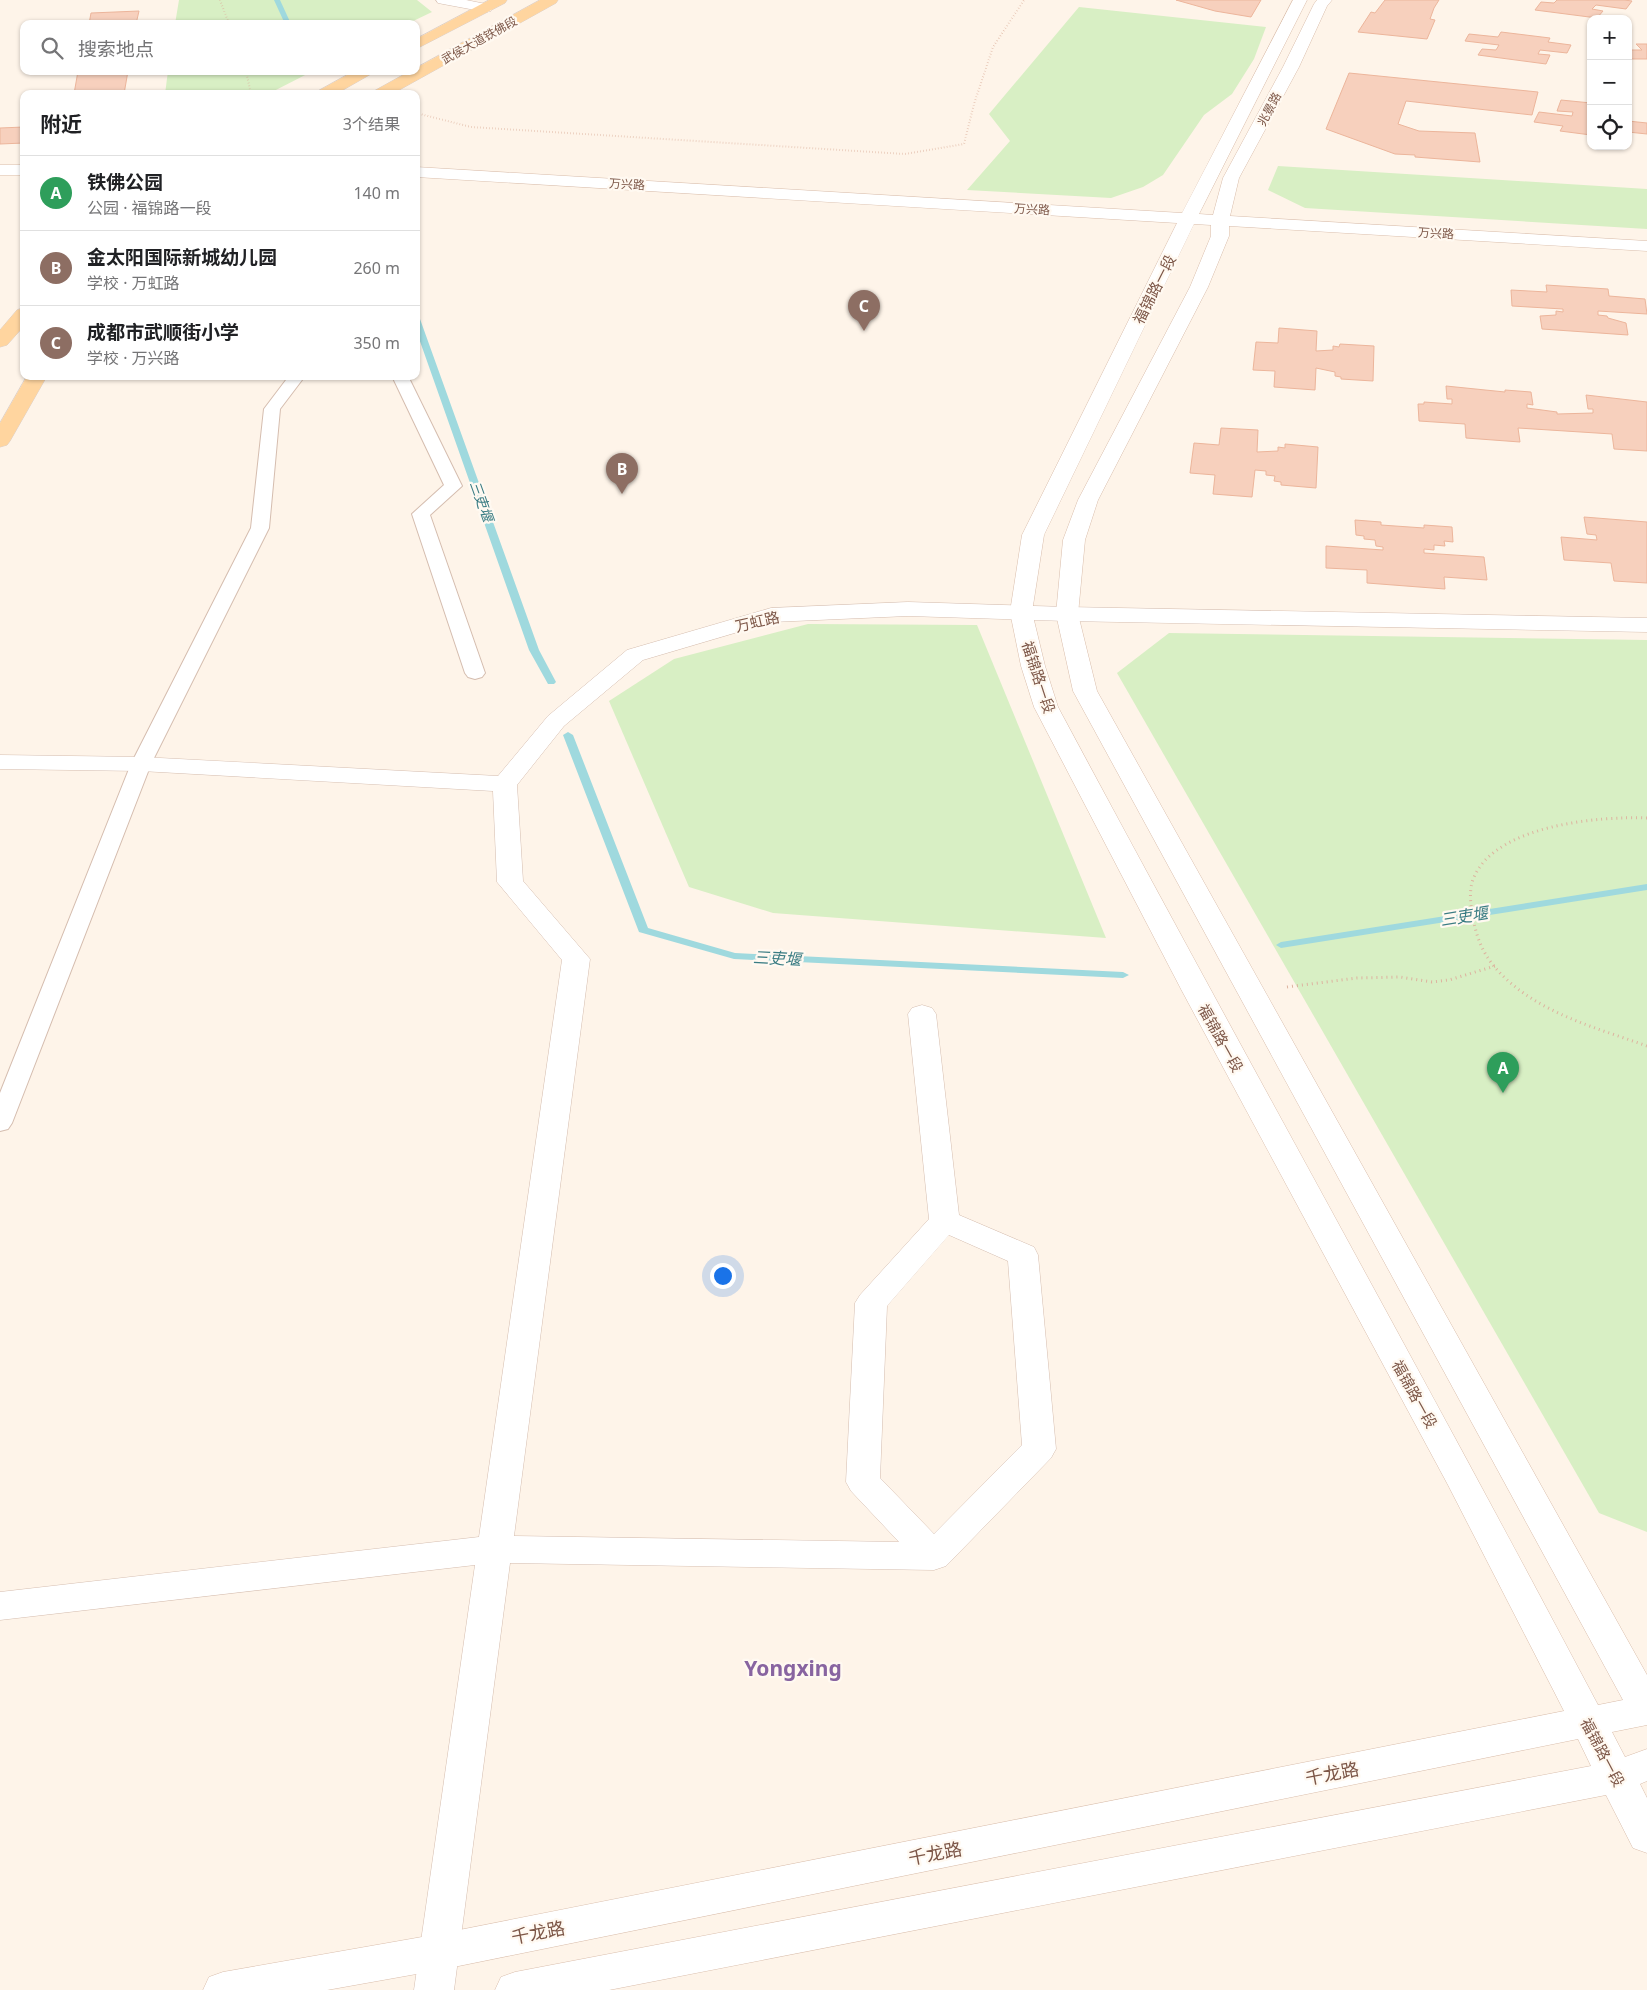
<!DOCTYPE html>
<html lang="zh">
<meta charset="utf-8">
<style>
:root{--surface:#fff;--page:#f2f2f2;--text:#202124;--muted:#757577;--line:#e0e0e0;--accent:#db2777}
body{margin:0;font-family:"Noto Sans","Noto Sans SC",sans-serif;background:var(--page);color:var(--text)}
.controls{position:absolute;right:15px;top:15px;display:grid;overflow:hidden;border-radius:10px;box-shadow:0 1px 4px #0004}
.controls button{width:45px;height:45px;display:grid;place-items:center;padding:0;border:0;border-bottom:1px solid var(--line);background:var(--surface);color:var(--text);font:25px sans-serif}
.you{position:absolute;left:722px;top:1275px;width:18px;height:18px;margin:-12px;border:4px solid #fff;border-radius:50%;background:#1a73e8;box-shadow:0 0 0 8px #1a73e833}
.badge{display:grid;place-items:center;width:32px;height:32px;border-radius:50%;background:var(--accent);color:#fff;font-size:16px;font-weight:700}
.pin{position:absolute;translate:-50% -41px;filter:drop-shadow(0 1px 2px #0008)}
.pin::after{content:'';position:absolute;top:26px;width:18px;height:15px;background:inherit;clip-path:polygon(0 0,100% 0,50% 100%)}
.list{margin:0;padding:0;list-style:none}
h2{display:flex;justify-content:space-between;align-items:center;height:65px;margin:0;padding:0 20px;font-size:21px}
h2 small{font-size:16px;font-weight:400;color:var(--muted)}
.list li{display:grid;grid-template-columns:32px 1fr auto;gap:15px;align-items:center;box-sizing:border-box;height:75px;padding:0 20px;border-top:1px solid var(--line)}
.list b{display:block;font-size:19px;white-space:nowrap}
.list p{margin:0;font-size:16px;white-space:nowrap;color:var(--muted)}
.list em{font-size:16px;font-style:normal;color:var(--muted)}
.icon{flex:none;width:28px;height:28px;fill:none;stroke:currentColor;stroke-width:2;stroke-linecap:round;stroke-linejoin:round}
.map{position:relative;flex:none;width:1647px;height:1990px;overflow:hidden}
.search{position:absolute;background:var(--surface);box-shadow:0 1px 4px #0004;left:20px;top:20px;width:400px;height:55px;display:flex;align-items:center;gap:12px;box-sizing:border-box;padding:0 18px;border-radius:10px;color:var(--muted);font-size:19px}
.panel{position:absolute;background:var(--surface);box-shadow:0 1px 4px #0004;left:20px;top:90px;width:400px;height:290px;border-radius:10px}
.map>svg:first-child{display:block}
.green{fill:#d8efc4}
.lines{fill:none;stroke-linecap:round;stroke-linejoin:round}
.stream{fill:#9fd9de;fill-rule:evenodd}
.building{fill:#f7d0bd;stroke:#ecb59b}
.lane-casing{stroke:#d5bdaf;stroke-width:2}
.street-casing{stroke:#d5bdaf;stroke-width:1}
.secondary-casing{stroke:#d9bdab;stroke-width:1}
.primary-casing{stroke:#dbd0cc;stroke-width:1}
.path-far1{stroke:#ddb39f;stroke-width:2;stroke-dasharray:0.5 2.5;stroke-linecap:butt}
.path{stroke:#ddb39f;stroke-width:3;stroke-dasharray:1 4;stroke-linecap:butt}
.lane{fill:#fff;fill-rule:evenodd}
.street{fill:#fff;fill-rule:evenodd}
.secondary{fill:#fff;fill-rule:evenodd}
.primary{fill:#ffd59f;fill-rule:evenodd}
.labels{text-anchor:middle;dominant-baseline:central;stroke-width:4.5;stroke-linejoin:round;paint-order:stroke}
.far-street-label{font-size:12px;fill:#7d5748;stroke:#fff9f1}
.far-water-label{font-size:14px;font-style:italic;fill:#3a7c83;stroke:#fff9f1}
.street-label{font-size:15px;fill:#7d5748;stroke:#fff9f1}
.water-label{font-size:16px;font-style:italic;fill:#3a7c83;stroke:#fff9f1}
.near-street-label{font-size:18px;fill:#7d5748;stroke:#fff9f1}
.near-quarter-label{font-size:21px;font-weight:bold;fill:#8864a0;stroke:#fff9f1}
</style>
<div class="map">
<svg width="1647" height="1990" viewBox="0 0 1647 1990">
<rect width="100%" height="100%" fill="#fef4e9"/>
<g class="green">
<polygon points="179,0 417,0 432,12 407,24 175,24"/>
<polygon points="1079,7 1266,27 1254,59 1232,94 1204,115 1163,175 1143,187 1111,198 967,190 1010,141 989,114"/>
<polygon points="168,71 313,71 268,94 165,94"/>
<polygon points="1278,166 1647,189 1647,229 1305,208 1268,190"/>
<polygon points="808,624 977,625 1106,938 773,913 689,887 609,701 674,659"/>
<polygon points="1169,633 1647,640 1647,1532 1599,1513 1117,673"/>
</g>
<g class="lines">
<g class="stream">
<polygon points="274,0 280,0 291,24 285,24"/>
<polygon points="416,317 420,319 539,650 556,682 554,684 548,684 529,650 416,330"/>
<polygon points="568,732 573,735 648,928 735,953 1123,972 1129,975 1123,978 734,959 639,932 563,735"/>
<polygon points="1647,884 1647,890 1281,948 1276,945 1281,942"/>
</g>
</g>
<g class="building">
<polygon points="1176,0 1261,0 1251,17 1215,11"/>
<polygon points="1385,0 1439,0 1434,8 1430,19 1435,20 1427,39 1358,32 1371,12 1375,13"/>
<polygon points="1557,0 1624,0 1632,1 1626,9 1596,5 1592,9 1603,11 1597,18 1535,10 1541,2 1554,3"/>
<polygon points="139,11 136,24 89,24 91,13"/>
<polygon points="1501,32 1550,38 1548,42 1571,45 1567,53 1540,50 1538,54 1550,55 1546,64 1478,55 1482,49 1496,50 1499,45 1465,41 1469,34 1498,37"/>
<polygon points="1636,44 1647,44 1647,59 1628,59 1628,50 1642,50"/>
<polygon points="78,71 128,71 124,94 74,94"/>
<polygon points="1349,73 1538,92 1532,115 1406,101 1398,124 1419,131 1475,133 1480,162 1415,157 1415,155 1395,154 1326,129"/>
<polygon points="1561,100 1591,103 1591,135 1560,131 1563,126 1534,122 1539,112 1572,116 1573,112 1557,111"/>
<polygon points="1628,121 1647,123 1647,134 1628,132"/>
<polygon points="24,127 24,143 0,144 0,128"/>
<polygon points="1546,285 1608,289 1609,296 1645,299 1647,314 1598,311 1598,315 1607,316 1608,318 1626,323 1628,335 1542,329 1540,316 1556,315 1556,311 1563,312 1563,309 1512,306 1511,290 1547,292"/>
<polygon points="1279,328 1317,331 1316,351 1333,350 1333,346 1339,347 1340,344 1374,346 1373,381 1341,379 1341,377 1335,376 1335,372 1316,368 1315,390 1274,387 1275,371 1253,370 1256,342 1278,343"/>
<polygon points="1446,386 1505,392 1505,390 1531,392 1533,405 1527,404 1527,408 1557,412 1557,414 1593,413 1593,409 1588,409 1586,395 1647,402 1647,451 1614,449 1612,434 1518,428 1520,442 1466,438 1465,424 1419,421 1418,404 1424,404 1424,402 1452,404 1452,399 1447,399"/>
<polygon points="1221,428 1258,430 1257,452 1278,451 1278,447 1285,448 1285,444 1318,447 1316,488 1281,485 1281,482 1274,481 1275,476 1266,475 1266,471 1255,470 1252,497 1213,494 1215,475 1190,473 1194,443 1219,445"/>
<polygon points="1584,517 1647,522 1647,583 1614,581 1611,563 1564,560 1561,537 1597,540 1596,535 1587,534"/>
<polygon points="1355,520 1381,522 1381,525 1424,528 1424,525 1452,527 1453,542 1444,541 1445,546 1434,545 1434,550 1424,549 1424,553 1484,557 1487,580 1444,577 1445,589 1367,583 1367,570 1326,568 1326,546 1383,550 1383,547 1376,546 1375,540 1364,539 1364,536 1356,535"/>
</g>
<g class="lines">
<g class="lane-casing">
<g id="lane">
<polygon points="289,376 305,376 280,409 269,528 151,764 12,1123 8,1129 0,1131 0,1093 131,764 251,528 264,409"/>
<polygon points="392,376 408,376 462,486 430,515 485,673 482,677 475,679 468,677 465,673 412,514 444,485"/>
</g>
</g>
<g class="street-casing">
<g id="street">
<polygon points="436,0 466,0 491,5 493,8 491,11 486,12 443,4 438,3"/>
<path d="M908,602L1067,607L1647,618V632L1067,621L908,616L772,622L643,660L564,726L517,785L523,881L590,959L514,1536L899,1542L851,1491L846,1482L855,1303L860,1295L929,1219L908,1014L912,1008L922,1005L932,1008L936,1014L959,1215L1034,1247L1038,1255L1056,1449L1051,1458L946,1566L934,1570L510,1563L454,1990H414L475,1565L0,1620V1592L479,1537L562,960L497,882L493,791L141,771L0,769V755L141,757L498,776L548,716L627,650L771,608ZM949,1235L1008,1261L1022,1445L934,1534L880,1478L887,1306Z"/>
</g>
</g>
<g class="secondary-casing">
<g id="secondary">
<path d="M1293,0H1307L1199,214L1213,215L1223,178L1283,67L1314,4L1317,0H1332L1327,6L1299,67L1239,178L1230,216L1647,241V251L1229,226V236L1208,287L1098,500L1085,540L1078,614L1097,691L1647,1675V1725L1612,1732L1625,1757L1647,1749V1781L1640,1784L1647,1798V1853L1633,1848L1606,1795L609,1990H495L501,1977L515,1972L1591,1766L1578,1739L439,1970L327,1990H203L209,1977L223,1972L439,1934L1564,1711L1448,1485L1182,991L1034,707L1021,666L1010,612L1022,535L1177,223L416,177V167L1182,213ZM1194,224L1211,225V236L1190,287L1078,500L1063,540L1056,614L1073,691L1623,1700L1598,1705C1421,1370 1236,1040 1058,707L1045,666L1032,612L1044,535Z"/>
<rect x="0" y="165" width="24" height="10"/>
</g>
</g>
<g class="primary-casing">
<g id="primary">
<polygon points="489,0 507,0 505,3 416,49 416,39"/>
<polygon points="540,0 558,0 556,3 392,94 372,94 374,91 410,71 416,71 416,68"/>
<polygon points="354,71 374,71 371,74 336,94 316,94 318,91"/>
<polygon points="24,308 24,326 7,345 0,347 0,330 17,310"/>
<polygon points="27,376 47,376 10,441 7,445 0,447 0,423"/>
</g>
</g>
<g class="path-far1">
<polyline points="220,0 229,24"/>
<polyline points="246,71 251,94"/>
<polyline points="416,113 471,127 905,154 964,144 974,104 993,47 1024,0"/>
</g>
<g class="path">
<path d="M1647,818C1599,816 1499,825 1475,875C1469,886 1470,900 1472,912C1476,938 1483,956 1502,975C1541,1014 1597,1028 1647,1046"/>
<polyline points="1287,987 1357,978 1400,977 1432,982 1449,980 1495,966"/>
</g>
<use href="#lane" class="lane"/>
<use href="#street" class="street"/>
<use href="#secondary" class="secondary"/>
<use href="#primary" class="primary"/>
</g>
<g class="labels">
<g class="far-street-label">
<text transform="translate(479 40) rotate(-29)">武侯大道铁佛段</text>
<text transform="translate(1269 109) rotate(-62)">兆景路</text>
<text transform="translate(627 184) rotate(3)">万兴路</text>
<text transform="translate(1032 209) rotate(3)">万兴路</text>
<text transform="translate(1436 233) rotate(3)">万兴路</text>
</g>
<g class="far-water-label">
<text transform="translate(482 501) rotate(70)">三吏堰</text>
</g>
<g class="street-label">
<text transform="translate(1154 289) rotate(-63)">福锦路一段</text>
<text transform="translate(757 621) rotate(-13)">万虹路</text>
<text transform="translate(1039 677) rotate(72)">福锦路一段</text>
<text transform="translate(1221 1038) rotate(61)">福锦路一段</text>
<text transform="translate(1415 1394) rotate(61)">福锦路一段</text>
<text transform="translate(1603 1752) rotate(62)">福锦路一段</text>
</g>
<g class="water-label">
<text transform="translate(1464 916) rotate(-9)">三吏堰</text>
<text transform="translate(777 958) rotate(3)">三吏堰</text>
</g>
<g class="near-street-label">
<text transform="translate(1332 1773) rotate(-11)">千龙路</text>
<text transform="translate(935 1853) rotate(-11)">千龙路</text>
<text transform="translate(538 1932) rotate(-11)">千龙路</text>
</g>
<g class="near-quarter-label">
<text x="793" y="1668">Yongxing</text>
</g>
</g>
</svg>
<div class="controls">
<button>+</button>
<button>−</button>
<button><svg class="icon" aria-label="locate" viewBox="0 0 24 24"><circle cx="12" cy="12" r="6"/><path d="M12 2v4M12 18v4M2 12h4M18 12h4"/></svg></button>
</div>
<div class="you"></div>
<div class="pin badge" style="left:1503px;top:1093px;background:#2e9e5b">A</div>
<div class="pin badge" style="left:622px;top:494px;background:#8d6e63">B</div>
<div class="pin badge" style="left:864px;top:331px;background:#8d6e63">C</div>
<div class="search"><svg class="icon" aria-label="search" viewBox="0 0 24 24"><circle cx="10" cy="10" r="6"/><path d="M15 15l6 6"/></svg>搜索地点</div>
<section class="panel">
<h2>附近<small>3个结果</small></h2>
<ul class="list">
<li><span class="badge" style="background:#2e9e5b">A</span><div><b>铁佛公园</b><p>公园 · 福锦路一段</p></div><em>140 m</em></li>
<li><span class="badge" style="background:#8d6e63">B</span><div><b>金太阳国际新城幼儿园</b><p>学校 · 万虹路</p></div><em>260 m</em></li>
<li><span class="badge" style="background:#8d6e63">C</span><div><b>成都市武顺街小学</b><p>学校 · 万兴路</p></div><em>350 m</em></li>
</ul>
</section>
</div>
